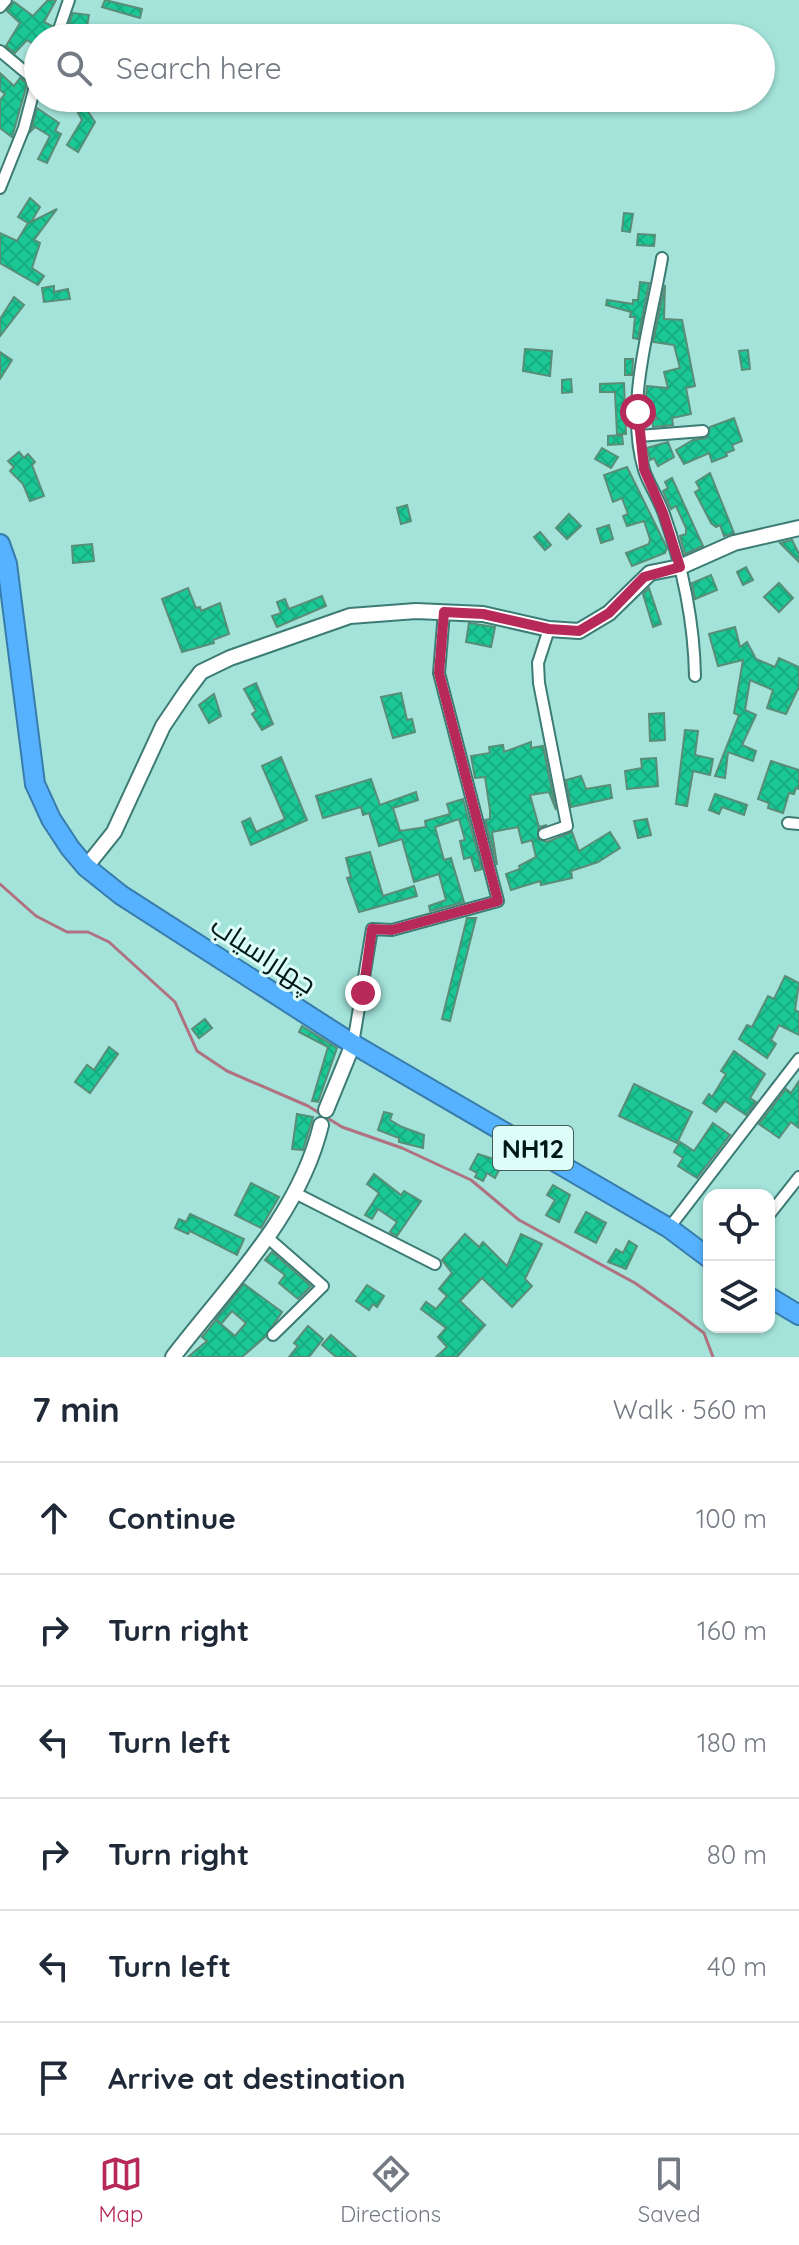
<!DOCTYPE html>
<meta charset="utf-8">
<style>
:root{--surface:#fff;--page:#f6f6f7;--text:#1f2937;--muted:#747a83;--line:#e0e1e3;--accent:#b72959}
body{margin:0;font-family:Quicksand,Cairo,sans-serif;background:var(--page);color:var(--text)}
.controls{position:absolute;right:24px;bottom:24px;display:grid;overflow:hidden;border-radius:16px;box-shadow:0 2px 6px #0004}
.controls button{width:72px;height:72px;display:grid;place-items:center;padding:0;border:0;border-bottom:2px solid var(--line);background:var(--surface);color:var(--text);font:40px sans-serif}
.stop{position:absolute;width:24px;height:24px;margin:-18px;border:6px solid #b72959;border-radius:50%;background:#fff}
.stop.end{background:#b72959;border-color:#fff;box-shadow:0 2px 8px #0008}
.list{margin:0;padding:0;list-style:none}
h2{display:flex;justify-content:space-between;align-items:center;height:104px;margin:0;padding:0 32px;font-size:34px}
h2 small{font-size:26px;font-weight:400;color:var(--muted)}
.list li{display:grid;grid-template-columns:52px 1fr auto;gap:24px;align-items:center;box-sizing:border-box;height:112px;padding:0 32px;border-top:2px solid var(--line)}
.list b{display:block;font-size:30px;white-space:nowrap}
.list em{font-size:26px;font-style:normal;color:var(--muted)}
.icon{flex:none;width:44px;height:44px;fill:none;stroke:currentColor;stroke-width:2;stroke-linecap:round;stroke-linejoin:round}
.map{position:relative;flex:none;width:799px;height:1357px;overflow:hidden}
.search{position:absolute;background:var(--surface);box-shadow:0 2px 6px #0004;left:24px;right:24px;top:24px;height:88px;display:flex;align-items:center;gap:20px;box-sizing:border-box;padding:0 28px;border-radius:44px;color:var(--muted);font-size:30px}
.sheet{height:776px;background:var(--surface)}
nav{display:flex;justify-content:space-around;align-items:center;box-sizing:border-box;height:112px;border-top:2px solid var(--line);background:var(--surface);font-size:22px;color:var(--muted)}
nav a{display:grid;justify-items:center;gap:4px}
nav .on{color:var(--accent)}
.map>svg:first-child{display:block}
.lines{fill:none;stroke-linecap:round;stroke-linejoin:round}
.stream{stroke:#b07281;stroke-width:3}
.building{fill:url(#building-cross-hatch);stroke:#598d77;stroke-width:2}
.street-casing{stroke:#3d7c75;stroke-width:14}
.secondary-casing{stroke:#3d7c75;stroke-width:18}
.highway-casing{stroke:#387cac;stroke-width:22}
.street{stroke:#fff;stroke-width:10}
.secondary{stroke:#fff;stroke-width:14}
.highway{stroke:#56b2fe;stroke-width:18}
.route{stroke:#b72959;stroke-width:10}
.labels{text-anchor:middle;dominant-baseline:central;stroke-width:6;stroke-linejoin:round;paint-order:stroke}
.shield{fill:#ddfdf8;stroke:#425d59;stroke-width:2}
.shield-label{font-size:26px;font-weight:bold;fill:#001815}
.street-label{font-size:28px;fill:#001815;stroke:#ddfdf8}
</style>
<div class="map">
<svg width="799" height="1357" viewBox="0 0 799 1357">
<defs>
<pattern id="building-cross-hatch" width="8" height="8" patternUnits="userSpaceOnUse" patternTransform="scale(2)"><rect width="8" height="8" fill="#1bc895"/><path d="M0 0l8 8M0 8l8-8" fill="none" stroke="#17ab80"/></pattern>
</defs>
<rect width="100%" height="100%" fill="#a3e3da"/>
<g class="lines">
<polyline class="stream" points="0,884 36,916 67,932 88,932 109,942 175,1002 197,1051 227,1071 308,1106 342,1127 402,1148 471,1180 519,1220 635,1283 679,1314 704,1333 713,1357"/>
</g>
<g class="building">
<polygon points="48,0 56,0 44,22 52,26 48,38 38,38 38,47 27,40 15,53 6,46 20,23 7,11 14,2 33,16"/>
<polygon points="105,0 142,9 140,18 102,7"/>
<polygon points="73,13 89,15 86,32 77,30 80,38 64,38"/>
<polygon points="120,26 124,38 108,38 106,32"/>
<polygon points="0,73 14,86 20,78 27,84 12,137 0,128 0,100 5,94 0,90"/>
<polygon points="70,98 79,98 95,122 78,152 67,145 82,120"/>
<polygon points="37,108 59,123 55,131 61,134 47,163 38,159 50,136 35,127 31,131"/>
<polygon points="30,198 40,207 31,222 57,209 34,240 40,243 32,268 44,276 38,285 0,263 0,233 17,241 28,223 18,217"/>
<polygon points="624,213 633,214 630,232 622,231"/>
<polygon points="638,234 655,235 654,246 637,245"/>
<polygon points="640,282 649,283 638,339 633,338 635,317 630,317 631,312 606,305 607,300 633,304 633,300 638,300"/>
<polygon points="665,285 664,319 682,320 695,386 686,388 691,414 672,418 673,425 653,427 652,420 657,419 646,396 647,386 668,388 664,372 680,368 674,345 653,342"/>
<polygon points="54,286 54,292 68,289 70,299 44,302 42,288"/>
<polygon points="14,297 24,305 0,336 0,319"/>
<polygon points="525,349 552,351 550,376 523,371"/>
<polygon points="748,350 750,369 742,370 739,351"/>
<polygon points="0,352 12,360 0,379"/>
<polygon points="625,359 633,359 632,375 625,375"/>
<polygon points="571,379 572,392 562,393 562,380"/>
<polygon points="624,383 626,434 617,434 615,392 600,392 600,384"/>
<polygon points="734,418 742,441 732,445 734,450 726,453 727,456 712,462 709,453 684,464 676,450 693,440 707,438 710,427"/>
<polygon points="622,435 623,444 608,445 608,436"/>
<polygon points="668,442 674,457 658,466 654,458 650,460 647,448"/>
<polygon points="602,448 618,457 611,468 595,459"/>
<polygon points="19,452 24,458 28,454 35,462 32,465 44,496 30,501 23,484 10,471 14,467 8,461"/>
<polygon points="627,467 667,548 665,553 632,566 626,553 649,544 650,539 644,521 627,526 623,516 628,514 622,498 613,502 604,475"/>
<polygon points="710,473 734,533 724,536 720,525 716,527 711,523 695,492 700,489 696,482"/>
<polygon points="672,478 703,546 685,554 680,536 686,534 686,528 676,506 671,509 663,491 668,488 665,482"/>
<polygon points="407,505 411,521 401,524 397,508"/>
<polygon points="569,514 581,526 567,539 556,528"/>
<polygon points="609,525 613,539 601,543 597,529"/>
<polygon points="540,532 551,545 545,550 534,537"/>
<polygon points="792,540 799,554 799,562 780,543"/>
<polygon points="92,544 94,561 73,563 72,546"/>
<polygon points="746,567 753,580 743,585 737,572"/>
<polygon points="711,575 717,590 695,599 692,583"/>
<polygon points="779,583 793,598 779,612 764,597"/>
<polygon points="188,588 196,608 200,607 201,611 220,603 229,634 213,640 214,643 182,652 162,599"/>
<polygon points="649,588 661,624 653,627 643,594"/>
<polygon points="322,596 326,606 277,627 272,616 281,613 277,602 285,599 289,609"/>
<polygon points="469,623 495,627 491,647 466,642"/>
<polygon points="735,627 740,647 747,642 756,659 775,667 779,658 799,667 799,687 786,714 767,708 773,690 750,680 745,710 756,715 742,745 756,751 753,761 728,752 725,778 715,776 739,715 734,713 743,660 718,666 709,634"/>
<polygon points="256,683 273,724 262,730 252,714 256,711 244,689"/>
<polygon points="401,693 407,720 412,719 415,732 393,738 381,697"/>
<polygon points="214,694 221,716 209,723 199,705"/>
<polygon points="664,713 665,740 650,741 649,714"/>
<polygon points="685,730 698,731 695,755 713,759 710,775 693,771 687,806 676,804"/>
<polygon points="531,742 531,748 543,746 556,810 549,792 530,795 539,827 547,825 538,829 538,839 547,842 572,832 579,851 610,832 620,848 598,862 571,871 572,878 541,885 540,881 511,890 506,874 520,869 519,866 536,857 532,840 522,843 518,827 492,832 497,865 485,820 490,819 490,810 485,777 475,778 471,756 490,753 489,747 503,745 504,752"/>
<polygon points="281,757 307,820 251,845 242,822 250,818 256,832 285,819 262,766"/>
<polygon points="656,758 658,786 627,789 625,771 642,768 641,759"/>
<polygon points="771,761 799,770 799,789 796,788 794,794 789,793 783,813 768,808 769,803 758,799"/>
<polygon points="581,776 586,789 610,785 612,798 571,807 566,780"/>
<polygon points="371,779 380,805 416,792 418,800 393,808 400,831 426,827 425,821 450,814 447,804 463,799 482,869 475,871 471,857 464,859 460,841 465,840 459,819 435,827 444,860 451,858 464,902 430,911 429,906 446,900 439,874 414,882 402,839 379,846 369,813 363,815 361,807 323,818 316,796"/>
<polygon points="715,794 747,805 744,815 722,807 719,814 709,810"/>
<polygon points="647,819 651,835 638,838 634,821"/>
<polygon points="370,852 383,896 414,886 417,896 359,912 347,878 351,877 346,858"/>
<polygon points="467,918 476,918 450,1021 442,1019"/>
<polygon points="785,976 799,983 795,1010 799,1012 799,1035 779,1025 771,1040 776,1044 767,1058 739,1039 747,1025 752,1027 768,996 774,999"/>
<polygon points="205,1019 212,1028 199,1038 192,1029"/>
<polygon points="302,1026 337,1048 318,1102 312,1101 328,1047 299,1032"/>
<polygon points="109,1047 118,1054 90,1093 75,1082 87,1065 94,1070"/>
<polygon points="734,1051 765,1074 750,1098 756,1102 746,1115 725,1101 716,1112 703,1103 709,1094 712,1097 726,1074 721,1071"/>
<polygon points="799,1081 799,1128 791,1122 779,1138 759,1124 786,1089 791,1093"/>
<polygon points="634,1084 692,1112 677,1143 619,1116"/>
<polygon points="384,1112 392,1114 390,1120 402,1127 424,1135 423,1148 399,1142 399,1138 378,1130"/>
<polygon points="297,1114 313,1117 303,1150 292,1149"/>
<polygon points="713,1123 730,1135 697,1178 678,1166 683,1158 674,1152 680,1142 694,1151"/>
<polygon points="478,1154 503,1162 495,1178 487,1173 483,1181 475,1177 477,1173 470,1169"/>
<polygon points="374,1174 401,1195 404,1191 421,1201 397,1236 390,1232 397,1222 378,1209 372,1219 365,1215 379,1193 367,1184"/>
<polygon points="251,1183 279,1197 261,1228 235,1215"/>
<polygon points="553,1185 570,1195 559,1222 546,1215 555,1200 547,1195"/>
<polygon points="586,1212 606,1223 596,1243 575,1232"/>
<polygon points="190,1214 244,1239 237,1255 190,1231 188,1234 175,1228 179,1219 186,1222"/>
<polygon points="465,1234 479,1247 483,1242 507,1266 521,1234 542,1244 525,1279 532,1286 512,1307 482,1278 460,1301 485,1325 457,1357 436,1357 447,1347 438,1337 446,1328 421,1309 426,1302 436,1309 447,1296 439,1289 452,1273 442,1260"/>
<polygon points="629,1241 637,1246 626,1269 608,1262 616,1249 623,1253"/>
<polygon points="272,1252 311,1286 298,1299 279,1283 285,1275 265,1260"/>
<polygon points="244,1284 282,1312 265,1337 242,1357 188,1357 207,1341 202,1337 216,1320 235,1336 246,1323 232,1311 221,1324 216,1319"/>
<polygon points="367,1285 384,1296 377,1307 373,1304 369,1310 356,1301"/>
<polygon points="308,1326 323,1339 309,1357 289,1357 298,1346 294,1343"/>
<polygon points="331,1335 356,1357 336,1357 322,1345"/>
</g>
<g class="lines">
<g class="street-casing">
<g id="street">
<polyline points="0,7 6,0"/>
<polyline points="56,38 69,0"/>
<polyline points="0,51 36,81"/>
<polyline points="0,188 24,128 38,75"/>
<path d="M662,258C651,324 624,403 644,470C649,485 659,499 664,514C683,568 694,620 695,676"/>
<polyline points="639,436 703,431"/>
<polyline points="788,823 799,824"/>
<polyline points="544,834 567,826 539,683 538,663 549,629"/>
<polyline points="353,1044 372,929 392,930 498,901 439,673 444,612"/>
<polyline points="295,1193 435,1264"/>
<polyline points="769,1215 799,1177"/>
<polyline points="669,1228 799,1059"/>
<polyline points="268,1238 323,1286 273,1335"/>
</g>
</g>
<g class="secondary-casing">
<g id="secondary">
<polyline points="86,867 114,832 163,726 186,692 201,672 230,658 350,616 416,611 483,614 549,629 579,631 609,613 650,573 680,567 734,543 799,528"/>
<polyline points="326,1110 353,1044"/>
<path d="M173,1357C229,1284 299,1216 321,1125"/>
</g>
</g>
<g class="highway-casing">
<g id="highway">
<polyline points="0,544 7,564 35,784 51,819 70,848 86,867 121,895 353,1044 669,1228 709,1258"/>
<polyline points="769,1297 799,1315"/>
</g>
</g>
<use href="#street" class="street"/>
<use href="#secondary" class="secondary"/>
<use href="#highway" class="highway"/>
</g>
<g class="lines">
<polyline class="route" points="363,993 372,929 392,930 498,901 439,673 444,612 483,614 549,629 579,631 609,613 644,577 680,567 663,513 644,469 638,412"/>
</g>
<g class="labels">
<rect class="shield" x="493" y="1126" width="80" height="44" rx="6"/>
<g class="shield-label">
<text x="533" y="1148">NH12</text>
</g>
<g class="street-label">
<text transform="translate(264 954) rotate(33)">چهاراسیاب</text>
</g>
</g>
</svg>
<div class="controls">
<button><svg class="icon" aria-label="locate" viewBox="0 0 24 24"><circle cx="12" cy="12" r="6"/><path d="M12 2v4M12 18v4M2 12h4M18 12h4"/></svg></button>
<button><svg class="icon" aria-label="layers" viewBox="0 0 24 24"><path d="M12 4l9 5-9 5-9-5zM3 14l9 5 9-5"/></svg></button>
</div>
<div class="stop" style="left:638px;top:412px"></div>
<div class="stop end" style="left:363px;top:993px"></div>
<div class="search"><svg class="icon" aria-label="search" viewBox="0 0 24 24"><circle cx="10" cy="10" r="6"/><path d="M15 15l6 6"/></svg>Search here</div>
</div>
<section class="sheet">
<h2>7 min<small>Walk · 560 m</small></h2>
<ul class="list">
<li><svg class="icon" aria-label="ahead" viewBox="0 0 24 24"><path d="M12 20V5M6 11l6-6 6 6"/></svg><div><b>Continue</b></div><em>100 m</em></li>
<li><svg class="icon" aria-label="right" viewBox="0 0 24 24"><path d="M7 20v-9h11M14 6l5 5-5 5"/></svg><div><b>Turn right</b></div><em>160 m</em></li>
<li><svg class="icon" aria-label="left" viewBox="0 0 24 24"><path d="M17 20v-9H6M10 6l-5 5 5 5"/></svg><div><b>Turn left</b></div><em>180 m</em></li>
<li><svg class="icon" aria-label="right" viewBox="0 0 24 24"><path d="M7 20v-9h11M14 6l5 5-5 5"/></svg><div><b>Turn right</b></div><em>80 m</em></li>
<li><svg class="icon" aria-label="left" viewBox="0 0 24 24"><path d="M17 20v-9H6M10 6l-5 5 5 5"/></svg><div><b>Turn left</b></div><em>40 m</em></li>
<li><svg class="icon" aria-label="arrive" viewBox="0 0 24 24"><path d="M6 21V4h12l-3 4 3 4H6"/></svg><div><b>Arrive at destination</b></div></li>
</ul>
</section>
<nav>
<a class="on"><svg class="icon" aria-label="map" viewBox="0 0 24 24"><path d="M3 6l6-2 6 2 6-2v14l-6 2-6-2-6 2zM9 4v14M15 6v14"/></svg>Map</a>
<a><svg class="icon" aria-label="directions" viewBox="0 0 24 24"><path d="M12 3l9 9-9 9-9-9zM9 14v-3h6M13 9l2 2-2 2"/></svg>Directions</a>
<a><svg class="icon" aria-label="saved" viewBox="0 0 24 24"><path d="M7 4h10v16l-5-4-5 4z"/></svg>Saved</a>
</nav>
